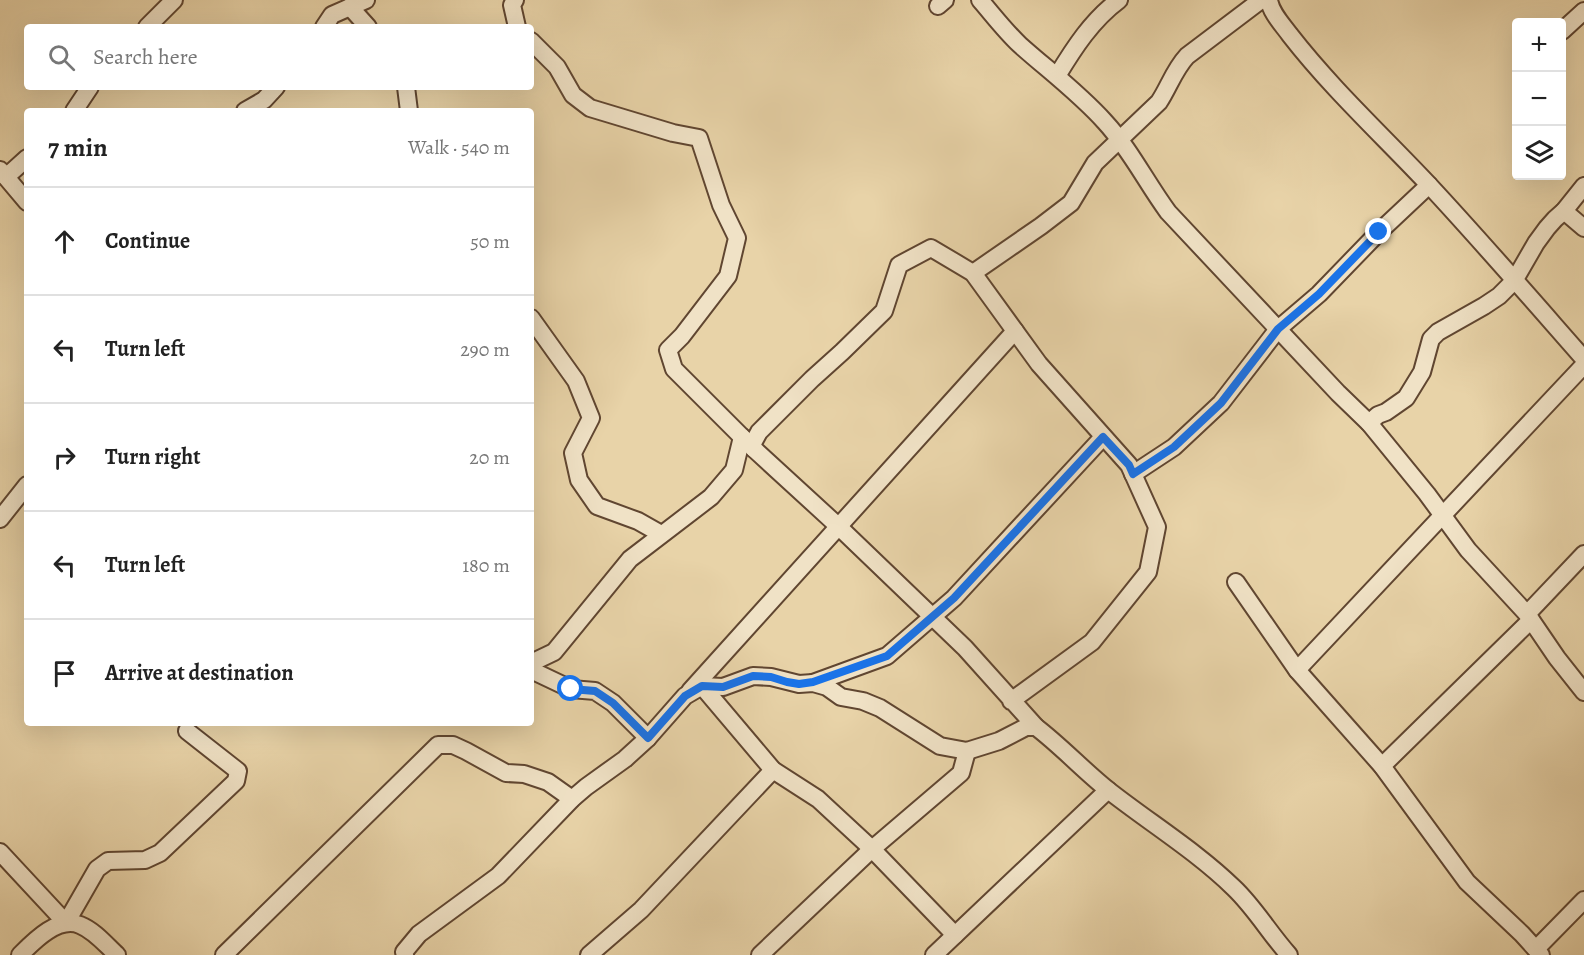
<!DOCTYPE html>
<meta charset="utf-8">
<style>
:root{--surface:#fff;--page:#f6f6f6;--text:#222;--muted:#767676;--line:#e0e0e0}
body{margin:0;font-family:Alegreya,serif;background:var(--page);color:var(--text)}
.controls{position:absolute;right:18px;top:18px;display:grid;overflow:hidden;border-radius:6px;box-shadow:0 6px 24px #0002}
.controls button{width:54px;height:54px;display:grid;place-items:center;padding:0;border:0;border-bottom:2px solid var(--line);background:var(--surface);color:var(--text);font:30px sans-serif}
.stop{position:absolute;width:18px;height:18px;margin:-14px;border:4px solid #1a73e8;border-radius:50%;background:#fff}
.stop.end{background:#1a73e8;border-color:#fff;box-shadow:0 2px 6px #0008}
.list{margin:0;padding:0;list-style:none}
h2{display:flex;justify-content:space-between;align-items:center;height:78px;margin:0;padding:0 24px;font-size:26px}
h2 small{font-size:20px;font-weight:400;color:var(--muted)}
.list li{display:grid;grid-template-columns:39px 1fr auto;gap:18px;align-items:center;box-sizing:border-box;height:108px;padding:0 24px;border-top:2px solid var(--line)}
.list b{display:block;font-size:22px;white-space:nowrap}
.list em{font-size:20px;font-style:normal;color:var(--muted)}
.icon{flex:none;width:33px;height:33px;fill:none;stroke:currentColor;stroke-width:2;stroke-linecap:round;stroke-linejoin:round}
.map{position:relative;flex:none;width:1584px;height:955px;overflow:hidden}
.search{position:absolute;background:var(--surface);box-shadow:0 6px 24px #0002;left:24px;top:24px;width:510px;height:66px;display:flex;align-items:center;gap:15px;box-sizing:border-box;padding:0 21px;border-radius:6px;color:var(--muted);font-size:22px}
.panel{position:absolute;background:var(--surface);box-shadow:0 6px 24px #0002;left:24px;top:108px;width:510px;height:618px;border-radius:6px}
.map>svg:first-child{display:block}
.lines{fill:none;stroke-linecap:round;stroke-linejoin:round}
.minor-casing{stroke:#604631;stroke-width:20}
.minor{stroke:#f0e2c6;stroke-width:16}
.route{stroke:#1a73e8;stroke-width:8}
</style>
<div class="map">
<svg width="1584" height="955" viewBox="0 0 1584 955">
<rect width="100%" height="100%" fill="#e8d3a8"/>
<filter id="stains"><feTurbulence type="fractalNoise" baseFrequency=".00333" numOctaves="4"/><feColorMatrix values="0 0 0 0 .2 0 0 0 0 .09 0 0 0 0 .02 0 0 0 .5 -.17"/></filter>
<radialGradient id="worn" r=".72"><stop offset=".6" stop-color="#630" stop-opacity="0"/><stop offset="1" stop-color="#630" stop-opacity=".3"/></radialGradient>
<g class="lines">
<g class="minor-casing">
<g id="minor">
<polyline points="515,0 512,5 517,27"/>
<path d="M980,0C993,15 1005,31 1020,45C1048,70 1079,93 1105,122C1130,149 1146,182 1168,212L1338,393L1369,423L1427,494L1468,550L1527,614L1557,658L1584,692"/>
<path d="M1269,0C1271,13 1282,24 1290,35C1332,89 1382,135 1429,185C1482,242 1533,301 1584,359"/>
<polyline points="938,6 945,0"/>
<polyline points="350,7 368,27"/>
<polyline points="147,27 174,0"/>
<polyline points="324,27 332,15 366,0"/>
<polyline points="1562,31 1584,11"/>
<polyline points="531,41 557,67 573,95 590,108 673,133 699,138 721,205 737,238 728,276 682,336 668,350 674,369 754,449"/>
<path d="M1057,76C1074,48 1092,20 1119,0"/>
<polyline points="406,87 409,111"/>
<polyline points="74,111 90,87"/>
<polyline points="245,111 264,100 276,87"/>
<polyline points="0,170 27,202"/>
<polyline points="6,177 27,158"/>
<polyline points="1564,211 1584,228"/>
<path d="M973,273L1041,226L1071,203L1095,163L1159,102C1169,87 1174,70 1187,56L1261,0"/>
<polyline points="531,318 576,381 591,418 573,453 579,480 597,506 638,521 661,534"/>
<polyline points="1369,423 1378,415 1386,412 1406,398 1422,372 1431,339 1438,332 1484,306 1499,296 1514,281 1536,243 1547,228 1555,219 1564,211 1584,186"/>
<polyline points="1133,474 1174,447 1221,403 1278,329 1319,294 1379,232 1429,185"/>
<polyline points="0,519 27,485"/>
<polyline points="1236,582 1297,670 1382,766 1467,882 1522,934 1541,955"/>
<polyline points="1527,614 1584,554"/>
<polyline points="531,663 554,652 630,559 711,497 734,470 742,437"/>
<polyline points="531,670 571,689 595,691 613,703 648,738"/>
<polyline points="1297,670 1584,365"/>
<polyline points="813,683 887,656 954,598 1103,437"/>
<polyline points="702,686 773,770 818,799 872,849 955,935"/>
<polyline points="690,691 1015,331"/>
<polyline points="1011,701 1092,642 1148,572 1157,527 1129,465 1039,364 973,273 931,248 899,265 884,311 842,352 812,379 759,432 753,443 754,449 838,526 965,648 1036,727"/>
<polyline points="1382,766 1531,620"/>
<polyline points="0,852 66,923 97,869 108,861 145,860 160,853 236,781 238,771 187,731"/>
<polyline points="1536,949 1584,900"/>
<path d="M20,955C34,941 58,916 80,925C95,931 106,945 117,955"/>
<polyline points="224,955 438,745 453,745 466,751 506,773 524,774 548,782 572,799"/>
<path d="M405,955L404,952L419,934L498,876L572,799L586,787L625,759L648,738L685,696L702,686L723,687L753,676L771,677L799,684L813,683L827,687L841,697L863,701L880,708L940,746L967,751L999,741L1026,727H1036C1061,746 1083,770 1108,790C1150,823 1196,851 1234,888C1255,908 1270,934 1289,955"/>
<polyline points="589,955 641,910 773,770"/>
<polyline points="760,955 872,849 961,773 967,751"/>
<polyline points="934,955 1108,790"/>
</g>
</g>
<use href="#minor" class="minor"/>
</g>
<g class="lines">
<polyline class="route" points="571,689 595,691 613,703 648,738 685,696 702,686 723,687 753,676 771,677 787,682 799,684 813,682 887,656 954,598 1103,437 1129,465 1133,474 1174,447 1221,403 1278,329 1319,294 1379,232"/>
</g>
<rect width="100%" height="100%" filter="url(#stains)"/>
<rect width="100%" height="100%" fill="url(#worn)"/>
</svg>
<div class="controls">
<button>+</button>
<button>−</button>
<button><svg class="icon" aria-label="layers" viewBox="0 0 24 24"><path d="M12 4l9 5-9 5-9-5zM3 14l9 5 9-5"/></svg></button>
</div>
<div class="stop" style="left:571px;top:689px"></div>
<div class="stop end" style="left:1379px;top:232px"></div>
<div class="search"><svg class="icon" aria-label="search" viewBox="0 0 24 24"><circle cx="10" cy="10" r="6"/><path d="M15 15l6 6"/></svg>Search here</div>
<section class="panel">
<h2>7 min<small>Walk · 540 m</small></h2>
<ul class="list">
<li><svg class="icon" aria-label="ahead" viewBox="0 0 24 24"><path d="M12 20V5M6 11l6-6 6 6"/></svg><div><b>Continue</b></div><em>50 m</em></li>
<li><svg class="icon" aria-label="left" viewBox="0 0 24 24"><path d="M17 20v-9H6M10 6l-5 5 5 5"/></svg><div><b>Turn left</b></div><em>290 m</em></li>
<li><svg class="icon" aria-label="right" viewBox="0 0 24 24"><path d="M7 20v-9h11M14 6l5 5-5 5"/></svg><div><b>Turn right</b></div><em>20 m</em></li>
<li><svg class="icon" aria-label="left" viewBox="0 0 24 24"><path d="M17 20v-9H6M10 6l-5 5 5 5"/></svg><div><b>Turn left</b></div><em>180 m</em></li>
<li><svg class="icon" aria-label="arrive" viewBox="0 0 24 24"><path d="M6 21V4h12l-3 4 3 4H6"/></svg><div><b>Arrive at destination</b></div></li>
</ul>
</section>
</div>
